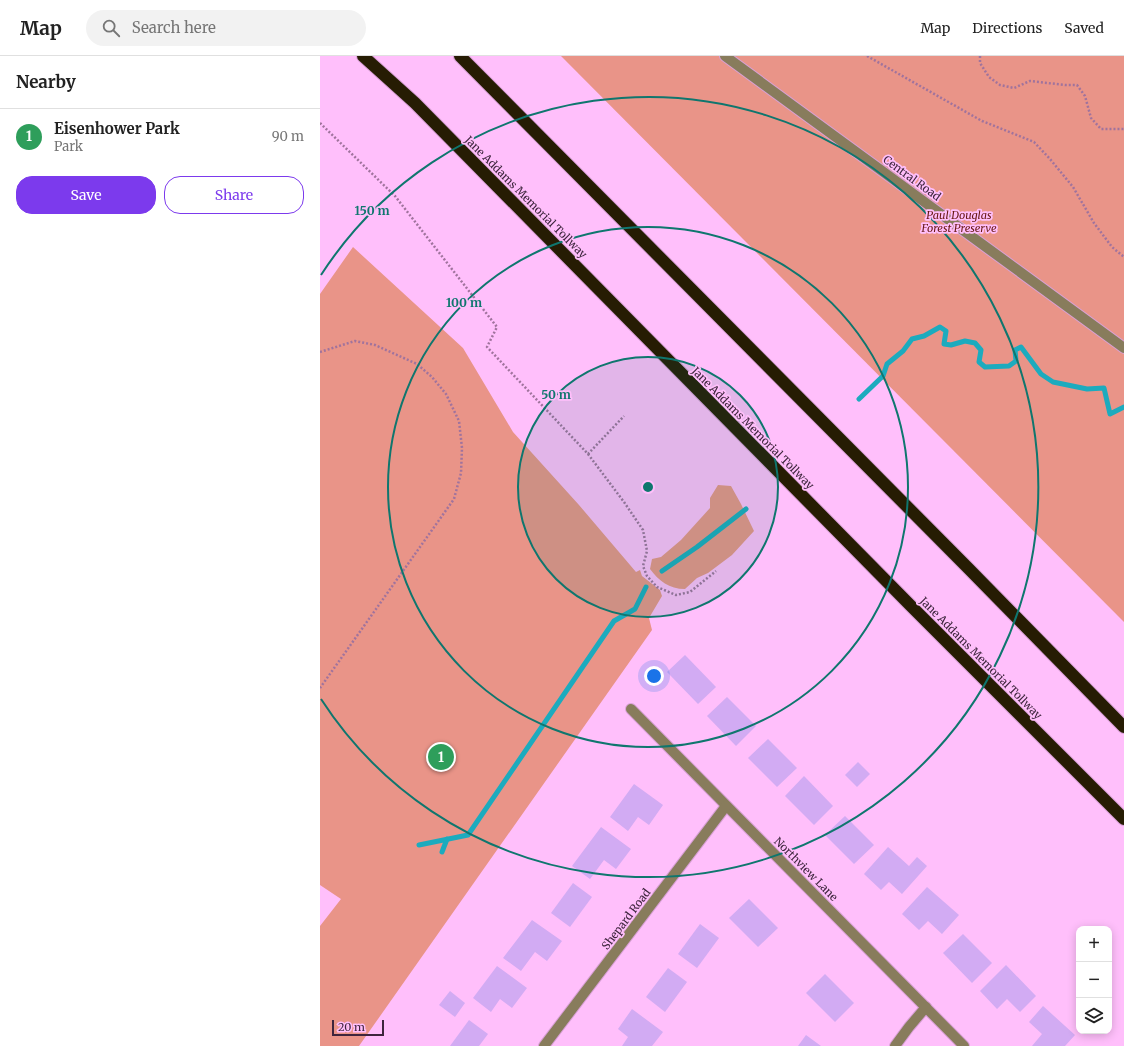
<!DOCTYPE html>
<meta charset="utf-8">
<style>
:root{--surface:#fff;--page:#f2f2f2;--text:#222;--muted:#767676;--line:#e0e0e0;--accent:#7c3aed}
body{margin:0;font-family:Merriweather,serif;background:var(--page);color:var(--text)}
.controls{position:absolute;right:12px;bottom:12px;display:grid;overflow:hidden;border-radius:8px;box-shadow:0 2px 10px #0003}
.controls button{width:36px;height:36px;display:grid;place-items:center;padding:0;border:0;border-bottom:1px solid var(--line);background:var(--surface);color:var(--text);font:20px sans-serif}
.scale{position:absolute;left:12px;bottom:10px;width:52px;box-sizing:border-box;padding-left:4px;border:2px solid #3e253d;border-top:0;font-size:11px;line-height:14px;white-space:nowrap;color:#3e253d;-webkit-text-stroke:3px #ffbffb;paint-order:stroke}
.you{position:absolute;left:334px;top:620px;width:14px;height:14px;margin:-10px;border:3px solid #fff;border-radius:50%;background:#1a73e8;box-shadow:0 0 0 6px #1a73e833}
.badge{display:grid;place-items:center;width:26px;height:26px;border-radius:50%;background:var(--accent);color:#fff;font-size:13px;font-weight:700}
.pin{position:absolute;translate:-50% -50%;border:2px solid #fff;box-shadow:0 1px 4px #0006}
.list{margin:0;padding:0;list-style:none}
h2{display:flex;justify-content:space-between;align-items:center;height:52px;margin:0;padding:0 16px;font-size:17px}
h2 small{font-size:13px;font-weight:400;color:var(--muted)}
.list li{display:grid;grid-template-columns:26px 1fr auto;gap:12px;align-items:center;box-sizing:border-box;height:56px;padding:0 16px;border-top:1px solid var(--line)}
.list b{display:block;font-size:15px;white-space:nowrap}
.list p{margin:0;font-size:13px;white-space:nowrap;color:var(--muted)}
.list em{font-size:13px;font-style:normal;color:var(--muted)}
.actions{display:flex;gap:8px;padding:12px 16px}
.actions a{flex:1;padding:9px 0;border:1px solid var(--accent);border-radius:16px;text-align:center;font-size:14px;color:var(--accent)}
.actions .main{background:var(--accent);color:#fff}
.icon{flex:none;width:22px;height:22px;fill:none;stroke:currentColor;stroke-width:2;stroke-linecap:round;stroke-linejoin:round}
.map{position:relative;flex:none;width:804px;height:990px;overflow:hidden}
header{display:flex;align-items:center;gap:24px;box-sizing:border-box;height:56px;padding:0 20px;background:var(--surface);border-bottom:1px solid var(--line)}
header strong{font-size:19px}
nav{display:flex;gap:22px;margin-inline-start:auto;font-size:14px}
.search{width:280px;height:36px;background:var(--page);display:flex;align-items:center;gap:10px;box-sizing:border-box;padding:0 14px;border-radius:22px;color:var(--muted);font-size:15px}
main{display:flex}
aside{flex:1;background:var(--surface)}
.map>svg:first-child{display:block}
.green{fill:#e99488}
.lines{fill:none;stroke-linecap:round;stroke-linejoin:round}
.stream{stroke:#1cabbe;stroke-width:5}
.building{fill:#d2abf3}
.minor-casing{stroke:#d8a0d5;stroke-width:12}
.highway-casing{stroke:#d8a0d5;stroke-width:14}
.path{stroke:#a0739d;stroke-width:2.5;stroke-dasharray:2 2;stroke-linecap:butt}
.minor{stroke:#887c5c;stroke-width:10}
.highway{stroke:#261c03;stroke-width:12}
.ring{fill:none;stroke:#0f766e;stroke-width:2}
.labels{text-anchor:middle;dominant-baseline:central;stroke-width:3.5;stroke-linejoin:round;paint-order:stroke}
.street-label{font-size:11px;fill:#3e253d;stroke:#ffbffb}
.park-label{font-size:11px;font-style:italic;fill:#661610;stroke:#ffbffb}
.centre{fill:#0f766e;stroke:#ffbffb;stroke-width:2}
.ring-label{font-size:12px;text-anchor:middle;font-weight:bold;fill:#0f766e;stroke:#ffbffb;stroke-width:3.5;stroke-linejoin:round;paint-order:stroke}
</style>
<header>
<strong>Map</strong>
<div class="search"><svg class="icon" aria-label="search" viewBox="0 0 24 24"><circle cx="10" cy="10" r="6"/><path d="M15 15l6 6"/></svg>Search here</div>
<nav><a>Map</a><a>Directions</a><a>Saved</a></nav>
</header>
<main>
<aside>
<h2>Nearby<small></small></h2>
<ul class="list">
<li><span class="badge" style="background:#2e9e5b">1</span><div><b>Eisenhower Park</b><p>Park</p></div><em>90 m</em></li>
</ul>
<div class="actions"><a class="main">Save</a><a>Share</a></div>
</aside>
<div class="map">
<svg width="804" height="990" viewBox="0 0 804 990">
<rect width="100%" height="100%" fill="#ffbffb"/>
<g class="green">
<polygon points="241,0 804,0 804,566"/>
<polygon points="33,191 143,292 193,376 259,449 316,516 320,514 322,520 340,534 342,540 329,562 332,574 39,990 0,990 0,870 21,843 0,829 0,238"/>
<path d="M398,429L411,430L421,448L434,475L412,499L388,517L377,522L365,533C349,533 339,525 330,513L332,503L341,501L361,484L390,452V442Z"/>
</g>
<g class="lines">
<g class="stream">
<polyline points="539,343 563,320 567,308 583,295 592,283 604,280 620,271 626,275 624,288 631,289 645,285 655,287 661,294 659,306 665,311 689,310 696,305 695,294 701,291 721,318 733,326 767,333 784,332 790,358 804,351"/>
<polyline points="342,515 377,491 426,453"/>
<polyline points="99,789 148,779 294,565 315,553 326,531"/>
<polyline points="122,796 127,783"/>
</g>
</g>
<g class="building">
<polygon points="365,599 396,631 378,648 347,616"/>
<polygon points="407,641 436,670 416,690 387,660"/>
<polygon points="448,683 477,712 457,731 428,702"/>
<polygon points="538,706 550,718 537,731 525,719"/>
<polygon points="484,720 513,750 494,769 465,740"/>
<polygon points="314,728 343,749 329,769 318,761 308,775 290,761"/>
<polygon points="525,760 554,789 534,808 505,779"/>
<polygon points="281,771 311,793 296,813 284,804 270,823 252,810"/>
<polygon points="568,791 589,810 597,801 607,810 582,838 569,826 561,834 544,818"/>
<polygon points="253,827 272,841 250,871 231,857"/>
<polygon points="607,831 639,859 622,878 608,865 599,874 582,858"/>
<polygon points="429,843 458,872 438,891 409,862"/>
<polygon points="212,864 242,885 227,905 215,896 201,915 183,902"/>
<polygon points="380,868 399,882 377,912 358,898"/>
<polygon points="643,878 672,907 652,927 623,897"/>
<polygon points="686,909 716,940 700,956 687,943 677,953 660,935"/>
<polygon points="177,910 207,932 192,952 180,943 171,956 153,942"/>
<polygon points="348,912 367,926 345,956 326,941"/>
<polygon points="505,918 534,947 515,966 486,937"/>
<polygon points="130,935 145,947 135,961 119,949"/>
<polygon points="723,950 755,979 745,990 712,990 722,978 709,966"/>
<polygon points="312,953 343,976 332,990 302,990 308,981 298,973"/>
<polygon points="149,964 168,978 159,990 130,990"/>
<polygon points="486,979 501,990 478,990"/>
</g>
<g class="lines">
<g class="minor-casing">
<g id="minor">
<polyline points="405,0 804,292"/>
<polyline points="311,653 644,990"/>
<polyline points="224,990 406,750"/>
<polyline points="575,990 589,971 606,951"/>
</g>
</g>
<g class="highway-casing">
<g id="highway">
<polyline points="43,0 95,47 590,549 804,763"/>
<polyline points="140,0 649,513 804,671"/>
</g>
</g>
<g class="path">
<polyline points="547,0 662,65 714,86 730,103 753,131 774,167 792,191 804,201"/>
<polyline points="660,0 660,7 669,21 680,29 694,32 710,25 745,29 757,29 765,40 771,62 781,73 804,73"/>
<polyline points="0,67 75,140 177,271 167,291 268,398 304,360"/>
<polyline points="0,296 35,285 55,289 97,308 112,321 126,338 139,365 142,392 141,417 134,443 0,632"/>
<polyline points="268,398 304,446 323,474 327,495 323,510 327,520 337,531 356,539 370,536 396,515"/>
</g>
<use href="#minor" class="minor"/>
<use href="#highway" class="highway"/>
</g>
<circle cx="328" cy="431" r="130" fill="#0f766e" fill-opacity=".12"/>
<g class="ring">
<circle cx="328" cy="431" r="130"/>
<circle cx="328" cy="431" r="260"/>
<path d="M1 219A390 390 0 1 1 1 643"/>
</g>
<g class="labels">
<g class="street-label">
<text transform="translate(592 122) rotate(36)">Central Road</text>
<text transform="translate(206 141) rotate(45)">Jane Addams Memorial Tollway</text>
<text transform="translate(433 372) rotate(45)">Jane Addams Memorial Tollway</text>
<text transform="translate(661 602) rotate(45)">Jane Addams Memorial Tollway</text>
<text transform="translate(486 813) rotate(45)">Northview Lane</text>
<text transform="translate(306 863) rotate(-53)">Shepard Road</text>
</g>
<g class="park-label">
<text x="639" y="159">Paul Douglas<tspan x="639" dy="13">Forest Preserve</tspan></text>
</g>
</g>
<circle cx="328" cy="431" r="6" class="centre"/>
<g class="ring-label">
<text x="52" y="159">150 m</text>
<text x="144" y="251">100 m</text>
<text x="236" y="343">50 m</text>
</g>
</svg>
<div class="controls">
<button>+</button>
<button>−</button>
<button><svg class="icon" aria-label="layers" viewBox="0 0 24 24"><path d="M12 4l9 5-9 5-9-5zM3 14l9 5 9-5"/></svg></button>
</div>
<div class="scale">20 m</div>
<div class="you"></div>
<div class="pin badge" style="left:121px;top:701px;background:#2e9e5b">1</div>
</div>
</main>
